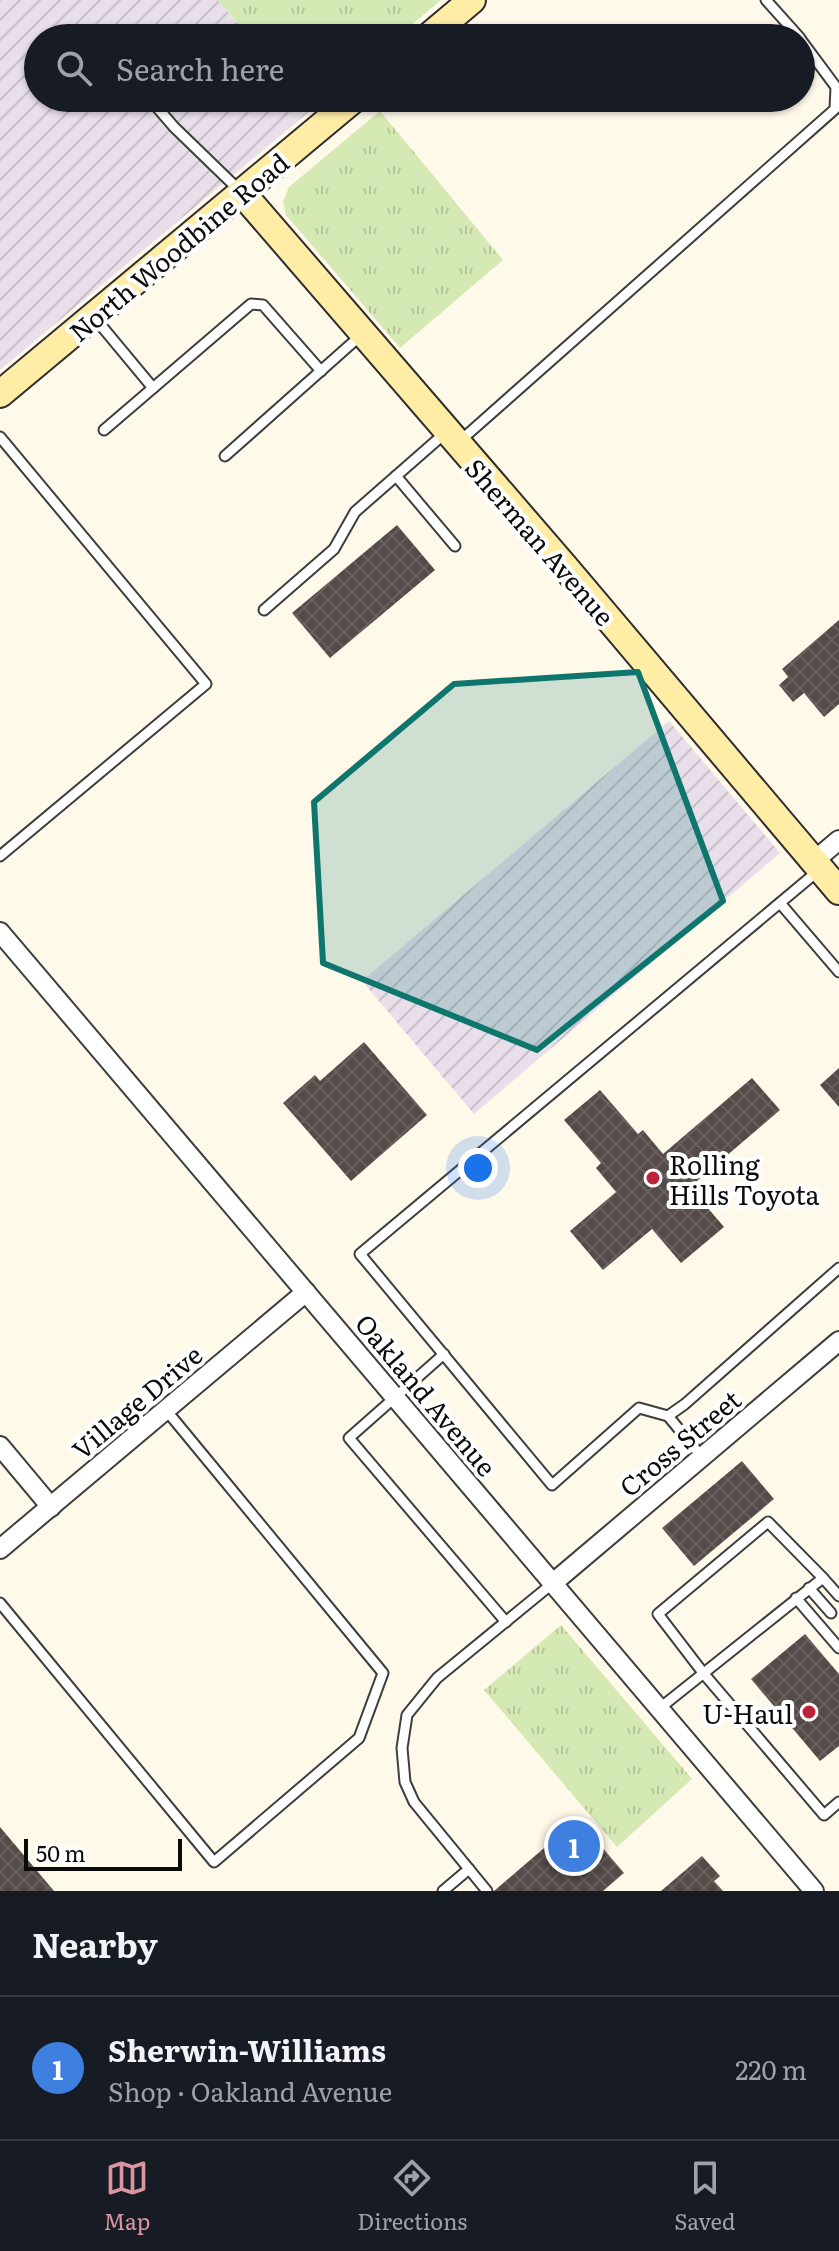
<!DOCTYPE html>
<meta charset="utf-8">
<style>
:root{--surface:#171b24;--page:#242831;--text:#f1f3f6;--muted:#9ea1a6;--line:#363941;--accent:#d995a1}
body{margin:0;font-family:Literata,serif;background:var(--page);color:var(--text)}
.scale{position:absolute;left:24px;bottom:20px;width:158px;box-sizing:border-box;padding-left:8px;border:4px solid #0b0b0b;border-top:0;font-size:22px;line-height:28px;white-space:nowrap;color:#0b0b0b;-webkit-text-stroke:6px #fff;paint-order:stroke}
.you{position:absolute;left:478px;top:1168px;width:28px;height:28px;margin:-20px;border:6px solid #fff;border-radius:50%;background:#1a73e8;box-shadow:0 0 0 12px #1a73e833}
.badge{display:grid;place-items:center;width:52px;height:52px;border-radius:50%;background:var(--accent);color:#fff;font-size:26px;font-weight:700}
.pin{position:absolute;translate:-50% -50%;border:4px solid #fff;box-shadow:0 2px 8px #0006}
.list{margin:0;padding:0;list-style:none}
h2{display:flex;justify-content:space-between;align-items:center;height:104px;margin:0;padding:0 32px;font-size:34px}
h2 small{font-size:26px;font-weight:400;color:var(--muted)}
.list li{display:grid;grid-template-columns:52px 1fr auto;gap:24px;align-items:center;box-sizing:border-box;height:144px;padding:0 32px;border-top:2px solid var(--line)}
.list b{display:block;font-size:30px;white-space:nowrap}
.list p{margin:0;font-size:26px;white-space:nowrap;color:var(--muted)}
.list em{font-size:26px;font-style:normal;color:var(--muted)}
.icon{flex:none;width:44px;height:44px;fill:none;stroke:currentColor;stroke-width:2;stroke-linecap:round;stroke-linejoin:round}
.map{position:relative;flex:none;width:839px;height:1891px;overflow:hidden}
.search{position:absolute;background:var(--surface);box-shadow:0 2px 6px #0004;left:24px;right:24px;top:24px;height:88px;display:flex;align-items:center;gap:20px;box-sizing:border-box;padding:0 28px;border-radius:44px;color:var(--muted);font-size:30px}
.sheet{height:248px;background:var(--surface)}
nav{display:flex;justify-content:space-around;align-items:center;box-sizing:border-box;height:112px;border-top:2px solid var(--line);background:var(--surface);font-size:22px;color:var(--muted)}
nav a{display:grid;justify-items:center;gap:4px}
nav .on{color:var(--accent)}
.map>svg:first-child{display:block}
.industrial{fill:url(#industrial-furrows)}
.grass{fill:url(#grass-tufts)}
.building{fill:url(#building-cross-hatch)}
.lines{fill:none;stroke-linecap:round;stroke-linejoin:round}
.lane-casing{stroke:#3e3e3e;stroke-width:13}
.street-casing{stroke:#3e3e3e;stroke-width:22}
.secondary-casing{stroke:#2d2d2d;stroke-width:30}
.lane{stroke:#fff;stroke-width:9}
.street{stroke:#fff;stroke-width:18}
.secondary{stroke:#ffeca5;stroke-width:26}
.marked{fill:#0f766e;fill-opacity:0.2;stroke:#0f766e;stroke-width:6;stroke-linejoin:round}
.poi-dot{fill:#bc233a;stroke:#fff;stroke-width:3}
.labels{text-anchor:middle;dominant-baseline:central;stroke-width:8;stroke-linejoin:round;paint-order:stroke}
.street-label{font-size:26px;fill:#0b0b0b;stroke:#fff}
.poi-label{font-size:26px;fill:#0b0b0b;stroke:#fff;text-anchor:start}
</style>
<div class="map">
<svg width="839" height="1891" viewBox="0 0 839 1891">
<defs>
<pattern id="industrial-furrows" width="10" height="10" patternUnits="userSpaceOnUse" patternTransform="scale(2)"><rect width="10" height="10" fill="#e8dfeb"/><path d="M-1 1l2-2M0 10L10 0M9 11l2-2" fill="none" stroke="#c6bec8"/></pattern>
<pattern id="grass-tufts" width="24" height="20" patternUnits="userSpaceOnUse" patternTransform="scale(2)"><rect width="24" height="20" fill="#d5e9b4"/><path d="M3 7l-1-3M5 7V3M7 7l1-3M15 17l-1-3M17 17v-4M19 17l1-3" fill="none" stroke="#b6c699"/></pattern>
<pattern id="building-cross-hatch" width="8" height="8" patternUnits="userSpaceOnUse" patternTransform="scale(2)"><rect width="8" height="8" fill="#544b48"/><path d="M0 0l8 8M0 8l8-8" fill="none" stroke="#68605e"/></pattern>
</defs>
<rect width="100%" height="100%" fill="#fff9ea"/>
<g class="industrial">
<polygon points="0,0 218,0 250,38 38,38 38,98 301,98 311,110 0,370"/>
<polygon points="669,721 780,853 474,1114 362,981"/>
</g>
<g class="grass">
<polygon points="218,0 441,0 396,38 250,38"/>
<polygon points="380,111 503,260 400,348 286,215 283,202 289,187"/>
<polygon points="561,1625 692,1779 617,1847 484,1690"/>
</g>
<g class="building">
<polygon points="397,525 435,570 330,658 292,613"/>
<polygon points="839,620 839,704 824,717 804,693 793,702 779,685 788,677 782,669"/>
<polygon points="364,1042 427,1115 351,1181 283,1103 315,1075 320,1081"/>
<polygon points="839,1068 839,1107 820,1085"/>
<polygon points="752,1078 780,1110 690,1187 724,1227 681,1263 652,1229 603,1270 570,1231 616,1192 596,1168 601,1163 564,1120 600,1090 638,1134 643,1130 663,1154"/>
<polygon points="742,1461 774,1499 694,1566 662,1528"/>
<polygon points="805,1634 839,1674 839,1746 820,1761 751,1679"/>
<polygon points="578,1819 624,1873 603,1891 494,1891"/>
<polygon points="0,1827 54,1891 0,1891"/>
<polygon points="702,1856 720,1876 714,1881 723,1891 661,1891"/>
</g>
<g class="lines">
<g class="lane-casing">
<g id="lane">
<polyline points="766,0 800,38"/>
<polyline points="149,98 174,127 240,191"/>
<polyline points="94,317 153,388"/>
<polyline points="104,430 251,304 263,305 321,371"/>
<polyline points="0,437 206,684 0,856"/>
<polyline points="460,441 835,109 836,87 801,40"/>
<polyline points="225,456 360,336"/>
<polyline points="396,476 455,546"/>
<polyline points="264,610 334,549 355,512 444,434"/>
<polyline points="818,871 360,1254 552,1485 639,1408 668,1416 685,1404 839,1268"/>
<polyline points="780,903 839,972"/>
<polyline points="444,1354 349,1438 506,1622"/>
<polyline points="668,1416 702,1457"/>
<polyline points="823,1578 768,1522 658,1614 704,1674 824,1815 839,1802"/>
<polyline points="809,1588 831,1613"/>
<polyline points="796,1598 839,1648"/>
<polyline points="0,1603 214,1862 359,1738 383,1673 166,1410"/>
<polyline points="660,1708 823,1578 839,1596"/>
<polyline points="443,1891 469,1869"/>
<polyline points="487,1891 414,1802 405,1782 402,1748 407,1715 437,1678 553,1583"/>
</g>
</g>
<g class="street-casing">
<g id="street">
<polyline points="814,861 839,840"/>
<polyline points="0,932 814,1891"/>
<polyline points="0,1446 51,1507"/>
<polyline points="0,1549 306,1292"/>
<polyline points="553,1583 839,1341"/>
</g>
</g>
<g class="secondary-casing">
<g id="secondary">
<polyline points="427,38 472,0"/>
<polyline points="242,193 565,567 839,891"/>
<polyline points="0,394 355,98"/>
</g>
</g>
<use href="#lane" class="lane"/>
<use href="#street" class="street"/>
<use href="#secondary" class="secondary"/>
</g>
<path class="marked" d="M638,672L723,901L537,1050L323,963L314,802L454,684Z"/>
<g class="poi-dot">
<circle cx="653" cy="1178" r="8"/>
<circle cx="809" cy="1712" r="8"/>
</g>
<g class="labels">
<g class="street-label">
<text transform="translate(178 246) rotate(-40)">North Woodbine Road</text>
<text transform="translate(541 541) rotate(49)">Sherman Avenue</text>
<text transform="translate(427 1394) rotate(50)">Oakland Avenue</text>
<text transform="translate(136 1401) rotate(-40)">Village Drive</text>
<text transform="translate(679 1442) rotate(-40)">Cross Street</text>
</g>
<g class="poi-label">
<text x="669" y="1163">Rolling<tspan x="669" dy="30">Hills Toyota</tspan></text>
<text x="793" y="1712" text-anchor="end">U-Haul</text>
</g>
</g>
</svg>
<div class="scale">50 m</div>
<div class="you"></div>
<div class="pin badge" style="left:574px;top:1846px;background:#3f7fe0">1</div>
<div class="search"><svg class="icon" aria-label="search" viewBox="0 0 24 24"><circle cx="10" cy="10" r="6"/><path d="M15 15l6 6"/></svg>Search here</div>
</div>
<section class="sheet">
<h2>Nearby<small></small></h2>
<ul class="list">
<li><span class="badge" style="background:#3f7fe0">1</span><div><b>Sherwin-Williams</b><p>Shop · Oakland Avenue</p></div><em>220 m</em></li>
</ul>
</section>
<nav>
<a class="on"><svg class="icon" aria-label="map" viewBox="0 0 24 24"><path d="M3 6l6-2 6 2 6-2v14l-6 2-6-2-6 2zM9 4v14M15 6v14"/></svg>Map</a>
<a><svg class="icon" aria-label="directions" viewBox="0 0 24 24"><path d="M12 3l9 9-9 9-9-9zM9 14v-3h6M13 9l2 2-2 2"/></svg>Directions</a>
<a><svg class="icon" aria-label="saved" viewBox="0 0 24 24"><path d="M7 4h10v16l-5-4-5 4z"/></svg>Saved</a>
</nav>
